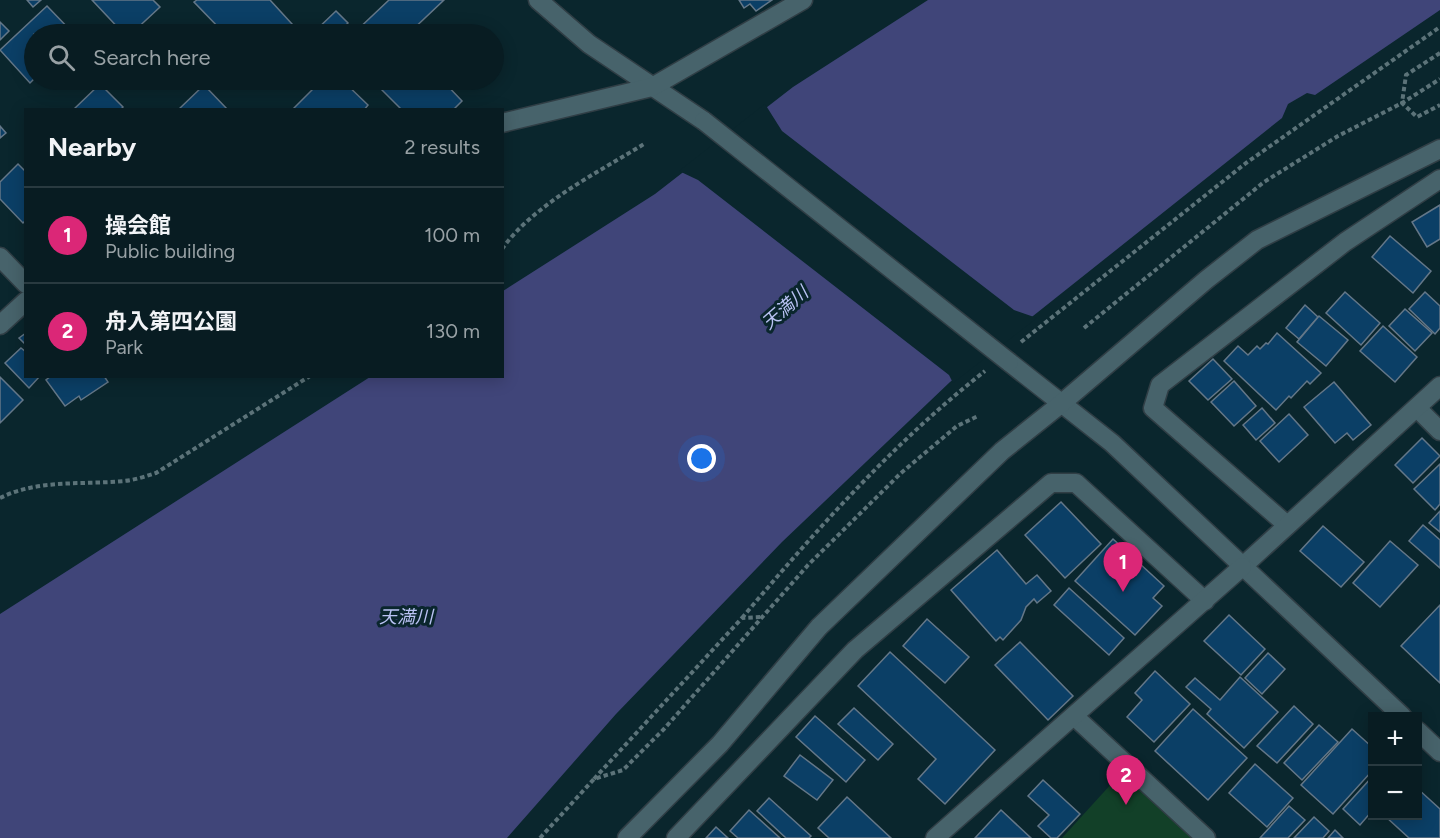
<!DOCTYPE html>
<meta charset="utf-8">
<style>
:root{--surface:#081c22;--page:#11252a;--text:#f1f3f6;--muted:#98a1a5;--line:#293a40;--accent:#db2777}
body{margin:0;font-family:Figtree,"Noto Sans JP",sans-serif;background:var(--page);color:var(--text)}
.controls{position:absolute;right:18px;bottom:18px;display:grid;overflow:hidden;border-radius:0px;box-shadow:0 3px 15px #0003}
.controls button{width:54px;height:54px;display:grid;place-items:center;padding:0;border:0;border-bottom:2px solid var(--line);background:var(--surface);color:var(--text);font:30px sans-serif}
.you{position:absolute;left:702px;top:459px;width:21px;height:21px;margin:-15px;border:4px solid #fff;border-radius:50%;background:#1a73e8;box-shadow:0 0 0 9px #1a73e833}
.badge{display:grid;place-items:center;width:39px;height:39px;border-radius:50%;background:var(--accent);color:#fff;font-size:20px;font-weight:700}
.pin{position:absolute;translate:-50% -50px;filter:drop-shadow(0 2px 3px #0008)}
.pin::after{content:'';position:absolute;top:32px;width:21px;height:18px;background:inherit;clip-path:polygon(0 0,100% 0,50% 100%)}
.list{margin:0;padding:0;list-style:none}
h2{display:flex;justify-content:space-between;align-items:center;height:78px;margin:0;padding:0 24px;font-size:26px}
h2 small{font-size:20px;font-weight:400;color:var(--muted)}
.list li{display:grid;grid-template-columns:39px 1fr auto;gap:18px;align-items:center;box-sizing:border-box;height:96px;padding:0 24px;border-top:2px solid var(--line)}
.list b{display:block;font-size:22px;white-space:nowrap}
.list p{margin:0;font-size:20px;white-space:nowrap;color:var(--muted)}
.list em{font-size:20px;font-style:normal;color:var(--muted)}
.icon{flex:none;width:33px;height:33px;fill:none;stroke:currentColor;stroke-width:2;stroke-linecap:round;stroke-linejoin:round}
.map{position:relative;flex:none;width:1440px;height:838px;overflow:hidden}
.search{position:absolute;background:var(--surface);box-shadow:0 3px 15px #0003;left:24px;top:24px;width:480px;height:66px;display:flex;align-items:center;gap:15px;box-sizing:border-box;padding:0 21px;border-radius:33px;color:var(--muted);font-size:22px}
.panel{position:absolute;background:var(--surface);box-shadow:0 3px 15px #0003;left:24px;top:108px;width:480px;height:270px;border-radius:0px}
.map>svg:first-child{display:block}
.green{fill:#124028}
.water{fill:#404579}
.pier{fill:#0a262d}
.building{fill:#0b3f66;stroke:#647788;stroke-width:1.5}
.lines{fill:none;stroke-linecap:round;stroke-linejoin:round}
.street-casing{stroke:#303e45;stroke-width:21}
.secondary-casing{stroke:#303e45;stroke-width:21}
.path{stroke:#5c7379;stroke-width:4;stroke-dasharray:4.5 3;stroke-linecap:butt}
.street{stroke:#47636b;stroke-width:18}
.secondary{stroke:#47636b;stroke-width:18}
.secondary-bridge-casing{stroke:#303e45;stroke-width:21;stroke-linecap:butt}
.secondary-bridge{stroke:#47636b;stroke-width:18}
.labels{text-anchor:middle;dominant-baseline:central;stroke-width:6;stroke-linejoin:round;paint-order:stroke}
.water-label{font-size:18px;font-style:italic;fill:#b9c2f3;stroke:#0a262d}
</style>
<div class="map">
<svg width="1440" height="838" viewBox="0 0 1440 838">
<rect width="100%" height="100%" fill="#0a262d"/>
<polygon class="green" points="1123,771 1196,838 1062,838"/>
<polygon class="water" points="928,0 1440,0 1440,10 1315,95 1307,93 1288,104 1282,118 950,382 782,542 616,714 507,838 0,838 0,614 370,377 502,376 503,291 655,194 793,87"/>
<polygon class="pier" points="765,104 782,131 1014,310 1037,318 953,383 949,375 698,180 679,171"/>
<g class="building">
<polygon points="27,0 41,0 33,7"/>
<polygon points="92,0 153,0 160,7 131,34 124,34"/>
<polygon points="197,0 270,0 292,24 281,34 225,34 194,2"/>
<polygon points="389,0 444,0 408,34 353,34"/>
<polygon points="739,0 772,0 756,11 750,4 744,8"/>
<polygon points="47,6 74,34 34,34 34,79 30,83 0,50"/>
<polygon points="336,11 348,23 336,34 312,34"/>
<polygon points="0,22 9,31 0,40"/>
<polygon points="322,80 342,80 368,105 364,110 292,110"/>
<polygon points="372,80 442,80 462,101 453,110 402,110"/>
<polygon points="100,84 123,107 120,110 73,110"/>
<polygon points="204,85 228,110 178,110"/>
<polygon points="0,126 6,133 0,138"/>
<polygon points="18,164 26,172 26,220 23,223 0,199 0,182"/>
<polygon points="1440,205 1440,239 1427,247 1412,222"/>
<polygon points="1390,236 1431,271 1413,293 1372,257"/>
<polygon points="1345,292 1380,323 1361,345 1326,313"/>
<polygon points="1425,292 1440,306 1440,328 1435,334 1409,309"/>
<polygon points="1305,305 1318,317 1299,339 1286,328"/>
<polygon points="1405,309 1432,333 1415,351 1389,326"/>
<polygon points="1319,316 1348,340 1326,366 1297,342"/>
<polygon points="1383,326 1417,357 1395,382 1360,351"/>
<polygon points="26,333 26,345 19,338"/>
<polygon points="1277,333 1321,373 1310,384 1307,381 1291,398 1289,396 1276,410 1224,361 1238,346 1248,355 1257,346 1260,349 1266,343 1268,344"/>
<polygon points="21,348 26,352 26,376 40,376 29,388 5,363"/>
<polygon points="1213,359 1232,379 1208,400 1189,381"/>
<polygon points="51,376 104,376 108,382 81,400 79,396 65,406 46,380"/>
<polygon points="0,377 23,400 0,423"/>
<polygon points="1234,381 1256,406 1234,426 1211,402"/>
<polygon points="1334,382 1371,425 1353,440 1347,433 1335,443 1304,407"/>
<polygon points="1262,408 1275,423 1256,440 1243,425"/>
<polygon points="1289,414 1308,435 1279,462 1260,441"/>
<polygon points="1422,438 1440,456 1413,483 1395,465"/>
<polygon points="1440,464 1440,504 1435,510 1414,489"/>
<polygon points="1061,502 1101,544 1065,578 1025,535"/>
<polygon points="1440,511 1440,532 1429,523"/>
<polygon points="1423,525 1440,540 1440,568 1409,541"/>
<polygon points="1323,526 1364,562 1341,587 1300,551"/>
<polygon points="1113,539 1164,586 1153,598 1162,606 1135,635 1075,581"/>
<polygon points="1390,541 1418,565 1380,607 1353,583"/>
<polygon points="997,550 1026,584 1037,575 1051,591 1037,603 1034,599 1026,607 1021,620 1003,640 1000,637 996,641 951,590"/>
<polygon points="1069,588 1124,638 1109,655 1054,605"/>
<polygon points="1440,605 1440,683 1401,646"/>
<polygon points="1229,615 1265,649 1241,675 1204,641"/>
<polygon points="927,619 969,657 945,683 903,646"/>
<polygon points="1020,642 1073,696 1048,720 995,665"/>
<polygon points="890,652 995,750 945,804 918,779 936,759 858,686"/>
<polygon points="1268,653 1285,669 1262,694 1245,678"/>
<polygon points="1155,671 1190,704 1154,742 1127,717 1142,700 1135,693"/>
<polygon points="1240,677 1278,712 1244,748 1207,714 1211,709 1186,687 1195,678 1220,700"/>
<polygon points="1294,706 1313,724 1277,763 1257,746"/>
<polygon points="854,708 893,744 878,760 838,724"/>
<polygon points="1193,709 1247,758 1208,800 1155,751"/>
<polygon points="815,716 865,760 846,782 796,737"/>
<polygon points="1319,725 1338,742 1302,780 1284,763"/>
<polygon points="1352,729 1372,747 1372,771 1333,814 1301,785"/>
<polygon points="800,755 833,780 817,800 784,776"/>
<polygon points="1255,764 1293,798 1267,827 1229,793"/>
<polygon points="1372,777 1372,811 1360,825 1343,809"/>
<polygon points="1043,780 1080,814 1057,838 1051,838 1038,826 1049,815 1028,796"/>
<polygon points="1418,789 1440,809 1440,838 1409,838 1385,816 1418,816"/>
<polygon points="847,797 891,838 829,838 818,828"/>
<polygon points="769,798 811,836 809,838 786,838 757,811"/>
<polygon points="1289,806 1305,820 1288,838 1260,838"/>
<polygon points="749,810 780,838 738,838 730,831"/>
<polygon points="1001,810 1031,838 975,838"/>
<polygon points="1314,817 1329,831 1323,838 1294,838"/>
<polygon points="716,827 728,838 706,838"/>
<polygon points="1335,830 1343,838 1328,838"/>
</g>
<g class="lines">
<g class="street-casing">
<g id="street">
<polyline points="0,257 26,284"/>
<polyline points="1417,408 1440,431"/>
<polyline points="1287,525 1153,408 1160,385 1345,242 1440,179"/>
<polyline points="1242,567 1440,386"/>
<polyline points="1074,716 1206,838"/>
<polyline points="676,838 855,650 1051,483 1076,483 1205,601"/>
</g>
</g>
<g class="secondary-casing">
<g id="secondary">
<polyline points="538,0 589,44 704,121"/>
<polyline points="502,123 652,87 803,0"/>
<polyline points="0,325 26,301"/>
<polyline points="1009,362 1112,443 1402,716"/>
<polyline points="1418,731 1440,752"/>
<polyline points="627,838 720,744 819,627 1002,451 1062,403 1206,280 1257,240 1440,149"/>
<polyline points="935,838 1242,567"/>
</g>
</g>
<g class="path">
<polyline points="1440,53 1406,75 1402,103 1417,117 1440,105"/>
<path d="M502,249C534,204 597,173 644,144"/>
<polyline points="1084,328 1264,182 1338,136 1402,103 1440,79"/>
<polyline points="1021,342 1246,163 1440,27"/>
<path d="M0,498C38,479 83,485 124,481C135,480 146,476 156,473L310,376"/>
<path d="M742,618C817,529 893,443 985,371"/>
<polyline points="594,779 742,618 762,617"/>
<polyline points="540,838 594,779 623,770 664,729 808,565 901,473 957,426 978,416"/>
</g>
<use href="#street" class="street"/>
<use href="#secondary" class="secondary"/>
<g class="secondary-bridge-casing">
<polyline id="secondary-bridge" points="704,121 1009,362"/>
</g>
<use href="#secondary-bridge" class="secondary-bridge"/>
</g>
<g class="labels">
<g class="water-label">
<text transform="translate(785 308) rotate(-41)">天満川</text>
<text x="406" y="617">天満川</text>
</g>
</g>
</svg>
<div class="controls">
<button>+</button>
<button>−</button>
</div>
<div class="you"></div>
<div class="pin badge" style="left:1123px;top:592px">1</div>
<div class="pin badge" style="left:1126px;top:805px">2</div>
<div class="search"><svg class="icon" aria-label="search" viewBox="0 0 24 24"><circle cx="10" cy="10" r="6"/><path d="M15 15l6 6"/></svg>Search here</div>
<section class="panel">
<h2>Nearby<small>2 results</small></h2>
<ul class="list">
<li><span class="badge">1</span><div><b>操会館</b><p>Public building</p></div><em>100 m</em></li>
<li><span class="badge">2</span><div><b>舟入第四公園</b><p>Park</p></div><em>130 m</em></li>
</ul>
</section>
</div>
